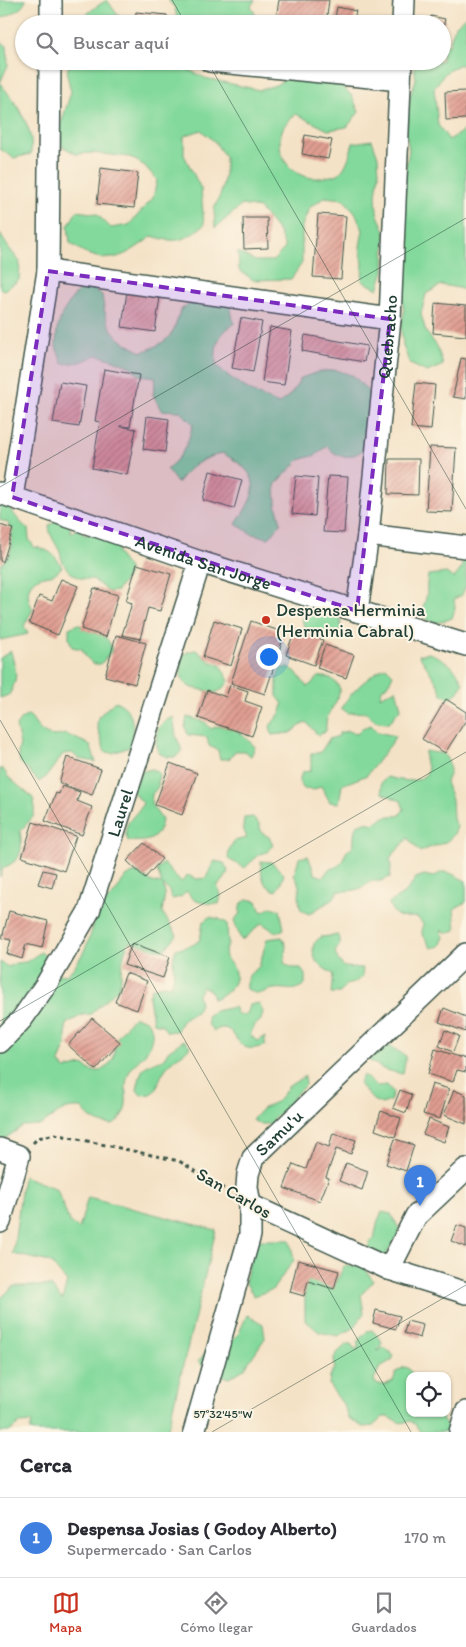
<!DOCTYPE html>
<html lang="es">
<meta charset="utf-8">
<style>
:root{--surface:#fff;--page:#f2f2f3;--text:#2b2b33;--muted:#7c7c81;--line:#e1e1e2;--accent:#c8321e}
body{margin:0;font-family:Itim,sans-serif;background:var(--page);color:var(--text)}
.controls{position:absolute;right:15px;bottom:15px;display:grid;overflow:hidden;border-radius:10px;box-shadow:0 1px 4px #0004}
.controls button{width:45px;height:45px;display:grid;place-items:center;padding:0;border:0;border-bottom:1px solid var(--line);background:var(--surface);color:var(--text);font:25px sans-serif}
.you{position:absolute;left:268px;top:656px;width:18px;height:18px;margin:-12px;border:4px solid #fff;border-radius:50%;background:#1a73e8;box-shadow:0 0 0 8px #1a73e833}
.badge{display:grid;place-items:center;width:32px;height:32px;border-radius:50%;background:var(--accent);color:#fff;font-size:16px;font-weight:700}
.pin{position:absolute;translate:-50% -41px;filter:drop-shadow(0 1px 2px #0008)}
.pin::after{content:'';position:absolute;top:26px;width:18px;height:15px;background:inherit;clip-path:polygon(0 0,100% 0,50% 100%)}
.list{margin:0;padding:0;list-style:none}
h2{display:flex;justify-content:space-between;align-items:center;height:65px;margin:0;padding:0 20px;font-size:21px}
h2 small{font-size:16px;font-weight:400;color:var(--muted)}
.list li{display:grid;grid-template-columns:32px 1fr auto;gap:15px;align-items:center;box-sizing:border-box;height:80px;padding:0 20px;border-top:1px solid var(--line)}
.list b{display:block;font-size:19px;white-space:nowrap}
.list p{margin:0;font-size:16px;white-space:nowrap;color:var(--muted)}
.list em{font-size:16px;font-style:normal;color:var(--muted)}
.icon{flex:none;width:28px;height:28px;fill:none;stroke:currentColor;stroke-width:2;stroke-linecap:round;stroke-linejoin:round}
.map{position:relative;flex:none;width:466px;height:1432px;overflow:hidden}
.search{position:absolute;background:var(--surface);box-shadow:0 1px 4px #0004;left:15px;right:15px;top:15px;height:55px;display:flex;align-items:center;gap:12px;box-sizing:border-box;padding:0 18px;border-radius:28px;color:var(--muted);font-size:19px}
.sheet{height:145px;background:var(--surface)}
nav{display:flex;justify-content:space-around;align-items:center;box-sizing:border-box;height:70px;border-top:1px solid var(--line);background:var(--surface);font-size:14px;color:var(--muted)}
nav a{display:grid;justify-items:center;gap:2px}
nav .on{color:var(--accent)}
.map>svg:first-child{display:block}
.green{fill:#83d99c;stroke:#518b68}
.building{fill:url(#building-hatch)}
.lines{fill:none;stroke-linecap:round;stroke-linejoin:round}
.minor-casing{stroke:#3f564a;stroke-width:24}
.path{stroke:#3f564a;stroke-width:3;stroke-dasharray:4 4;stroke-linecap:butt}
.minor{stroke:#fff;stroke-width:21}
.marked{fill:#7b2cbf;fill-opacity:0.2;stroke:#7b2cbf;stroke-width:4;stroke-dasharray:10 6;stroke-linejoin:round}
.ticks{fill:none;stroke:#1f3d34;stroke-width:1;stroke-opacity:0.45}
.poi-dot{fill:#c8321e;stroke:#fcf5e5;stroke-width:2}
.labels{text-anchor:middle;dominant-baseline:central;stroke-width:4;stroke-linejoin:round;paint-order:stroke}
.street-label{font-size:18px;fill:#1f3d34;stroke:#fcf5e5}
.poi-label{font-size:18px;fill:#1f3d34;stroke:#fcf5e5;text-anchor:start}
.ticks-label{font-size:12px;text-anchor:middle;fill:#1f3d34;stroke:#fcf5e5;stroke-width:4;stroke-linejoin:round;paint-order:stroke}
</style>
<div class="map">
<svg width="466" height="1432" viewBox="0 0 466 1432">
<defs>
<pattern id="building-hatch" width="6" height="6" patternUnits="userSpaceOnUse" patternTransform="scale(1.25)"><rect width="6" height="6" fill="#e19e92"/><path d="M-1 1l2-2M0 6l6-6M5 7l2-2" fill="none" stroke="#b68278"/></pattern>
</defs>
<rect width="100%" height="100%" fill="#fcf5e5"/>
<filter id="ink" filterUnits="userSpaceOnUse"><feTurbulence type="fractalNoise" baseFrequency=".02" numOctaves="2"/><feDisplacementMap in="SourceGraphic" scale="10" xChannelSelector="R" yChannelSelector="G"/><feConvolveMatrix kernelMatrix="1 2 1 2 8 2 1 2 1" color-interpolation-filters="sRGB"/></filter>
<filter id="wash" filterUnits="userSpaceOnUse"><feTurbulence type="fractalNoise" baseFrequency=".0096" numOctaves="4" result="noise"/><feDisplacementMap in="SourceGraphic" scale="20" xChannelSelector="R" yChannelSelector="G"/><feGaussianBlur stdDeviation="1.12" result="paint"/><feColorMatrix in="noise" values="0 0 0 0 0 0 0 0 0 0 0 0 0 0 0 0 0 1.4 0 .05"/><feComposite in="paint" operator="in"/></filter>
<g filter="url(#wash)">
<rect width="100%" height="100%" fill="#f4e2c6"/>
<g class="green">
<path d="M0,0H26C23,10 9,15 0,19Z"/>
<path d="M107,0L124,24H79C85,13 97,6 107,0Z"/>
<polygon points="168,0 255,0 251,6 260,24 178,24 175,8"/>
<polygon points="466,16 466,71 460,64 445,73 434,88 438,125 449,140 466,129 466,291 459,288 441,285 426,294 421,314 426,332 437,346 443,365 427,372 410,364 403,346 401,328 404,311 401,293 405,238 404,203 406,167 409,150 406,132 410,96 416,79 413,61 442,61 442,45 449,45 455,26"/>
<path d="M0,41L7,46L8,65L0,83C12,98 25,115 30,134C32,140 31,148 31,154L14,158L0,149Z"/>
<path d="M69,61H171L205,78L259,90L276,85L285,79L339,83L352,96L359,112L347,127L328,130L296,114C292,118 285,123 283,128C271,157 296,184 326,177C329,176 335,176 338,174C347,168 350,153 353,143L372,140L378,157L379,175L376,194L377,213L385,231L384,271L378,289L362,281L363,263L360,247L363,230L355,212L343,199L325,197L309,208L302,226V263L291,279L253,280L239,270L238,252L255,261H273L285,248L279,232L259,208L242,205L215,228L214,209L221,193L225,174V157L215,142L201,130L184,136V155L201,189L204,225C183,241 178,244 152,236C122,260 104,268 70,243L68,226L77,211L97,214L111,228L129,225L153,198L157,180L145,166L130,157L93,153L76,154L60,145V127L71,92L67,75Z"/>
<polygon points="0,234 8,247 20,262 19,280 4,290 0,289"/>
<path d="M87,284L102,295C106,327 112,338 142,352C168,342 173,338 180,310L196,300L230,305L234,324C217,335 215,345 216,365C235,383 254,394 279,404L292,393L301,378L318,372L336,370L354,376L367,390L375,407L369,447C352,457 342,463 327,446L316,455L299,460L275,485L276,504L281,523L269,538L252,534L236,524C260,489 262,474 222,453C200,460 191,465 177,483L167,469C185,454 187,445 193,424L180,411L161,410L153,394L156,377L139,375L131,367L114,360L97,355L81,362L63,364L56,347L57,330L62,314L72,298Z"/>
<path d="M0,499C11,507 16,520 28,529L29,539L34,547C48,549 55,554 62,567C51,579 48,573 38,578C25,584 27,600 33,609L24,626L28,634L0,640V566L10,554L12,545V534L8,523L0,520Z"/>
<path d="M55,521L70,526L71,533L78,528L84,535C103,532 101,541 117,546L118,554L129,569L127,577L117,591L108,592L93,579C80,581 67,573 62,560C61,558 61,555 60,552C56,543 50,537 49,526Z"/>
<path d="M466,557V585L462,595L454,599L455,609L452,618C438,624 428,625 420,612C430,596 425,591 428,575L446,573L454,578L462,568V559Z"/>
<path d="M301,598L337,612L341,621L340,631L333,637L315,640C301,630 301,614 301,598Z"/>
<path d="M78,624C93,633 108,631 112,650L101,664H93L86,657L82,649L72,647L69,638V628Z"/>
<path d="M196,650L211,662L220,664L229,681L223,689L215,693C191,686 179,692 180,659L187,652Z"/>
<path d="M11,651C15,671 20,675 9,695L0,698V658Z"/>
<path d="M428,653C443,657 459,669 463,684L458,692L450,698L442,695C439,683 426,667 419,655Z"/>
<path d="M289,667L296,672L307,687L314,682L318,677C329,676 335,679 340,689C337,709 324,710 326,731L318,735L306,722L290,733L272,735L270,726L281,712L283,704L277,696V677L280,669Z"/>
<path d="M386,667L393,674L389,683L382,689L380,697L396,689L401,708L389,723C378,723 373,721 366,712L348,713L341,708C350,693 370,674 386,667Z"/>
<path d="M115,701C135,709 135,729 130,747L113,753L105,752L97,726L98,717Z"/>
<path d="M29,715C40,731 45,740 66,734L90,745L96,762L79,759L72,753L63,754L46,777L39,782L20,762L18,752L20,744L16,726L21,719Z"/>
<path d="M173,717L176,736L182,750L176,757H167L159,753C153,737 156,724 173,717Z"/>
<path d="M187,717L205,722L211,729C228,719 244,735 255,747L251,756L244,751H235L229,759H220L218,750L209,746L207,737L188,735L185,727Z"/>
<polygon points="371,725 377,732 395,736 391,744 367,775 342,785 339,803 330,802 321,786 314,790 304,789 299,782 302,772 311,771 311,753 320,753 329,739 339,736 339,733 348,731 357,734 362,728"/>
<path d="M425,751L444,754L449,763L450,772L446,782L452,800L453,819L457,827C450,847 436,843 420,852L408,838L390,858L391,868L390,877L381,881H371C361,891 352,891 338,891L333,899L309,914L301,910C296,896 304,889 294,875L299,858L308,856L315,874L323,877L329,869C340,867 343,863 346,852L353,847C355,839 353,831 357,825L365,822L374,824C382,817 388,815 399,816L404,809L401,801L382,793L381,783L387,777C397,780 416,784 424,776C426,775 427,772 428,769L425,761Z"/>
<path d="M0,769H3L8,777L33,798L35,807L33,817L20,831C23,851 22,860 3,868L0,877Z"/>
<path d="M152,769L159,773L158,787L152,794L151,804L162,820C158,842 147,842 128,841C120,822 135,819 143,803L131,790L143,771Z"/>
<polygon points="253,817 259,824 262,833 269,837 273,845 267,852 258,855 245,868 228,859 229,850 234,841 247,838 243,828 244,818"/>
<path d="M214,861L224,863L228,871L224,880L217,886L221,895L219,904C204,902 196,906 187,891L181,897L172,899L169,891L163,885L165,893L162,912L177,935L164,950C151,950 141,943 129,942L125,951L121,970V980L118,988L91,1014L82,1015L66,1024V1044L59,1062L65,1069L83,1065L91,1071H100L108,1066L113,1059L116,1039L133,1017C156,1017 156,1038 145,1054C139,1061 131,1066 128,1075C121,1095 135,1108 113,1125C98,1124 90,1120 82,1108H72L63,1110L41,1125L23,1126L0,1142V962L8,967L16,963L26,962L41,952L48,959V968L58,974L67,975C84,958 94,932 96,908C101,904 108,901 112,896C123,885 119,878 136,872L152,882L162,884L157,870L163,863C170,870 174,877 182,882L187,875L197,879L206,878Z"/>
<path d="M261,861L271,862L284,874L281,883L276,891C260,884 262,876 261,861Z"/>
<path d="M442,872C452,872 457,877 466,881V902L454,909L456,930L448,933L441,930L444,937L440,946L431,948L422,933L423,924L417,917C403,917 394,920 389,903L405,893L416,878L424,875L433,877Z"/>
<path d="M247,899L257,901L260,910L263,912L271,907L280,910L284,929L276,933L262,923C253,929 250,936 241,940L234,921L240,913V905Z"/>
<path d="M209,917L219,919L227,923L228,944L225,950L226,959C245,975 232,993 213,999L211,991L202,987L198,995L200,1004L196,1012C186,1016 181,1020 177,1031L167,1032L162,1025L153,1023L149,996L152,988L162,985L171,986C178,971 169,964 176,949L193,945L200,940L203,922Z"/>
<path d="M338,935L340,944L335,952L338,960L344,967L363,968L362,977L354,983L345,985L340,993H331L333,974C320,966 310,960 314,943L321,937Z"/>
<path d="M282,937L286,945L284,963L292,968H301L305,975V984C293,994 287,987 274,989C260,991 262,998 247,989C246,978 249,973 259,967L267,939Z"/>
<path d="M259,1003L263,1012L261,1020L254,1026L250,1035L257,1041L265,1037V1046C259,1047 251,1050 245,1047C234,1042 232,1020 214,1031L208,1025L207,1016L215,1011L234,1007L238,1015L247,1014L250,1005Z"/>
<path d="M184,1040L190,1046C186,1052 183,1053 177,1057C167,1064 159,1077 157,1089L150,1094L141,1095L137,1090C142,1067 141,1066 164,1059L168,1051Z"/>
<polygon points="373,1044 391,1047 406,1056 403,1074 385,1070 370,1061"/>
<polygon points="363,1075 377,1086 387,1085 393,1092 390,1101 382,1104 373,1100 359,1084"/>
<path d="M305,1076L306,1085C294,1094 295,1098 287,1107C281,1113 275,1116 270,1124H260L252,1120L262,1109L278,1101L289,1086Z"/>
<polygon points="23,1176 57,1189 69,1221 79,1229 88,1197 216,1230 167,1432 35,1432 30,1431 32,1422 20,1423 9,1432 0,1432 0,1299 14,1286 51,1286 62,1300 67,1282 50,1262 13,1254"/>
<polygon points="382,1212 391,1214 400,1230 382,1262 368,1250 370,1241 374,1239 378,1220"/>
<polygon points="255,1240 290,1240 294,1260 273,1289 254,1296 245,1282"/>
<polygon points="363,1265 373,1281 361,1295 364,1313 354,1328 338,1336 319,1332 305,1320 305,1282 320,1274 336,1283 344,1266"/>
<polygon points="247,1315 263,1324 265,1338 244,1369 229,1378 212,1373 198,1362 209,1348 227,1347 239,1333"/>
<polygon points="372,1330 381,1340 382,1344 377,1351 384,1347 394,1356 392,1360 380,1367 374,1379 375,1383 384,1385 393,1381 396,1372 404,1367 408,1368 414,1376 410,1376 410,1413 438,1413 448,1428 447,1432 420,1432 415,1424 410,1421 401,1423 388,1417 383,1417 373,1426 363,1427 347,1417 345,1407 329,1385 330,1376 335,1368 334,1359 336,1354 347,1344 351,1344 354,1348 358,1350 358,1341 367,1331"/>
</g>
<g id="blocks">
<g class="building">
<polygon points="279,0 329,0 326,24 275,24"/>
<polygon points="337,7 356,11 353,24 334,24"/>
<polygon points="136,12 167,15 167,24 135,24"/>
<polygon points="431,16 445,19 443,28 442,24 430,24"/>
<polygon points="466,91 466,119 446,120 445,92"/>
<polygon points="305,135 332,140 328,159 302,154"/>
<polygon points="101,168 138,173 134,208 97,204"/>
<polygon points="318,214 346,216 341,279 313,277"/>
<polygon points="243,218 267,218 268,248 244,249"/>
<polygon points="128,284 161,290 155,332 122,327"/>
<polygon points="435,303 466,306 466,336 433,333"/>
<polygon points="241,318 262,322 253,372 232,368"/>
<polygon points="270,327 292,331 284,385 262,382"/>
<polygon points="305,335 367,346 364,362 302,351"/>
<polygon points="461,358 466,359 466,399 453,397"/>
<polygon points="104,369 139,375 130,427 120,426 136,429 127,475 92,468 100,422 95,421"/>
<polygon points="60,382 86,386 79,427 53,423"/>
<polygon points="416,383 435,385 431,430 411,428"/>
<polygon points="147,416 169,419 165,452 143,449"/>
<polygon points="430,447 456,448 452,512 426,511"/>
<polygon points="389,459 419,459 418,495 388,494"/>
<polygon points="210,471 242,480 234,509 203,500"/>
<polygon points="296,476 318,478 315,516 292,514"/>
<polygon points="328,476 348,477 344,533 323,532"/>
<polygon points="0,525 13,529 3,562 0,561"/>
<polygon points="137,564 171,574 160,611 148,608 140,639 122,635 132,603 126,601"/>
<polygon points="61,579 78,586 58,635 29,623 39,596 52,601"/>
<polygon points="94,588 118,595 106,637 81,629"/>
<polygon points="214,620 242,629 231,666 203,657"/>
<polygon points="251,621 285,633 265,694 231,683"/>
<polygon points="295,629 323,640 314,665 286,655"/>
<polygon points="116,635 146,643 135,684 105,676"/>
<polygon points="325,645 354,655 346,678 317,668"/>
<polygon points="230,685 248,691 245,701 262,707 252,736 198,718 207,690 226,697"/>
<polygon points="446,699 466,712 466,720 445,753 422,739"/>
<polygon points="67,757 101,769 92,795 59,783"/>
<polygon points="170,763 197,773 182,815 155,805"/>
<polygon points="62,786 80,792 77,801 92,807 82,835 45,821 56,793 59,794"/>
<polygon points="33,822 76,836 64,871 22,857"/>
<polygon points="144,843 162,859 145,878 127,861"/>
<polygon points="43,870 56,873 52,888 38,884"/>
<polygon points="9,911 48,921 42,948 26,944 22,959 7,954 11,940 2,938"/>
<polygon points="132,943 170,957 163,978 124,965"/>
<polygon points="126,973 147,981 137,1010 115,1002"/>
<polygon points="444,1008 466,1017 466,1032 439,1022"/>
<polygon points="92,1018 120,1042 96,1070 68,1045"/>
<polygon points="445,1030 459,1036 453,1052 439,1046"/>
<polygon points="435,1049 466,1059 466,1072 457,1070 453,1082 428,1074"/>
<polygon points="432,1084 449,1089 440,1119 423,1114"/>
<polygon points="400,1090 412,1095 406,1113 393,1108"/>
<polygon points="454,1090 466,1095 466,1124 444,1115"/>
<polygon points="381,1111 401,1118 395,1137 375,1130"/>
<polygon points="429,1119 449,1127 444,1142 423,1134"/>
<polygon points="333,1133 356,1140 351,1154 336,1149 326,1177 329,1178 320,1201 284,1188 293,1164 306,1169 316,1142 329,1147"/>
<polygon points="395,1139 414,1145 406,1171 386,1164"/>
<polygon points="346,1163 368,1171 362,1190 339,1181"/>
<polygon points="457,1225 466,1228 466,1247 451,1241"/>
<polygon points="298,1260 339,1271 334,1289 308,1281 304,1296 290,1292"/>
<polygon points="376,1310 400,1316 396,1329 373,1323"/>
<polygon points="407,1321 423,1325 420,1338 404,1333"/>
</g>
</g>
</g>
<g filter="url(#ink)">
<use href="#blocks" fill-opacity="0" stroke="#3f564a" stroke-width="1"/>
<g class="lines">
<g class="minor-casing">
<g id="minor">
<polyline points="51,24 51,0"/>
<polyline points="403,24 404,0"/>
<polyline points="210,61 400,80"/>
<polyline points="48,271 390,319"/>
<path id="s1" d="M0,493L200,562L466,645"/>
<polyline points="12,497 48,271 50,61"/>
<polyline points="368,535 466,547"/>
<path id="s2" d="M357,611L368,535L390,319L401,61"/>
<path id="s3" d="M0,1042L22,1019L47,983L89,911L200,562"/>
<polyline points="0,1149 19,1156 0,1222"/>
<polyline points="250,1205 389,1269 466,1293"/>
<polyline points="389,1269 416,1216 466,1169"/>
<path id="s4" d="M194,1432L250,1235V1205L247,1187L248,1174L253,1158L466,954"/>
<polyline points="460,1432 466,1412"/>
</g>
</g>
<polyline class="path" points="33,1143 38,1138 55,1134 179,1161 226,1190"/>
<use href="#minor" class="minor"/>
</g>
</g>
<path class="marked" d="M48,271L390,319L357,611L12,497Z"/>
<path class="ticks" d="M172,0L186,24M207,61L466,509M0,487L466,218M0,720L411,1432M0,1021L466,752M212,1432L466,1285"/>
<circle class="poi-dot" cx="266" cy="620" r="5"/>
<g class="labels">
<g class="street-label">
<text stroke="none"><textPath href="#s2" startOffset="276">Quebracho</textPath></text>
<text stroke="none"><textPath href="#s1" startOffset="215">Avenida San Jorge</textPath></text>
<text stroke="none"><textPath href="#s3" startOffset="262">Laurel</textPath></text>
<text stroke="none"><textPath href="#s4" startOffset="319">Samu'u</textPath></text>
<text transform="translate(234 1193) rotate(30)">San Carlos</text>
</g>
<g class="poi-label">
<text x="276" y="610">Despensa Herminia<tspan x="276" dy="21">(Herminia Cabral)</tspan></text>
</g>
</g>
<g class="ticks-label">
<text x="223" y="1418">57°32'45"W</text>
</g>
</svg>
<div class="controls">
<button><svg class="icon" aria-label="locate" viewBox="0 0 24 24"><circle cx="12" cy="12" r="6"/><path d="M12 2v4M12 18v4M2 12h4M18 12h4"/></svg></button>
</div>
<div class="you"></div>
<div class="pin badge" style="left:420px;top:1206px;background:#3f7fe0">1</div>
<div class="search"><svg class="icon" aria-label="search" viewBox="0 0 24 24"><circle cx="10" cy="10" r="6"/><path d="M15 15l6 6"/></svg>Buscar aquí</div>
</div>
<section class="sheet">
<h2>Cerca<small></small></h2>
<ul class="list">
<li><span class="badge" style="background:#3f7fe0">1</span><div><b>Despensa Josias ( Godoy Alberto)</b><p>Supermercado · San Carlos</p></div><em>170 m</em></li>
</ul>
</section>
<nav>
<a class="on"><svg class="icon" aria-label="map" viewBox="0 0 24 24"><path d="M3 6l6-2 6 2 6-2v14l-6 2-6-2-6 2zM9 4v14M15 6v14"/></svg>Mapa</a>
<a><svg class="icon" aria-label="directions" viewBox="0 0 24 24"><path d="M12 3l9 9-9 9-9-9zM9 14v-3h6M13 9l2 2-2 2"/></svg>Cómo llegar</a>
<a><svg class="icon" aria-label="saved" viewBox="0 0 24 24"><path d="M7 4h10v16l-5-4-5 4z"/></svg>Guardados</a>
</nav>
